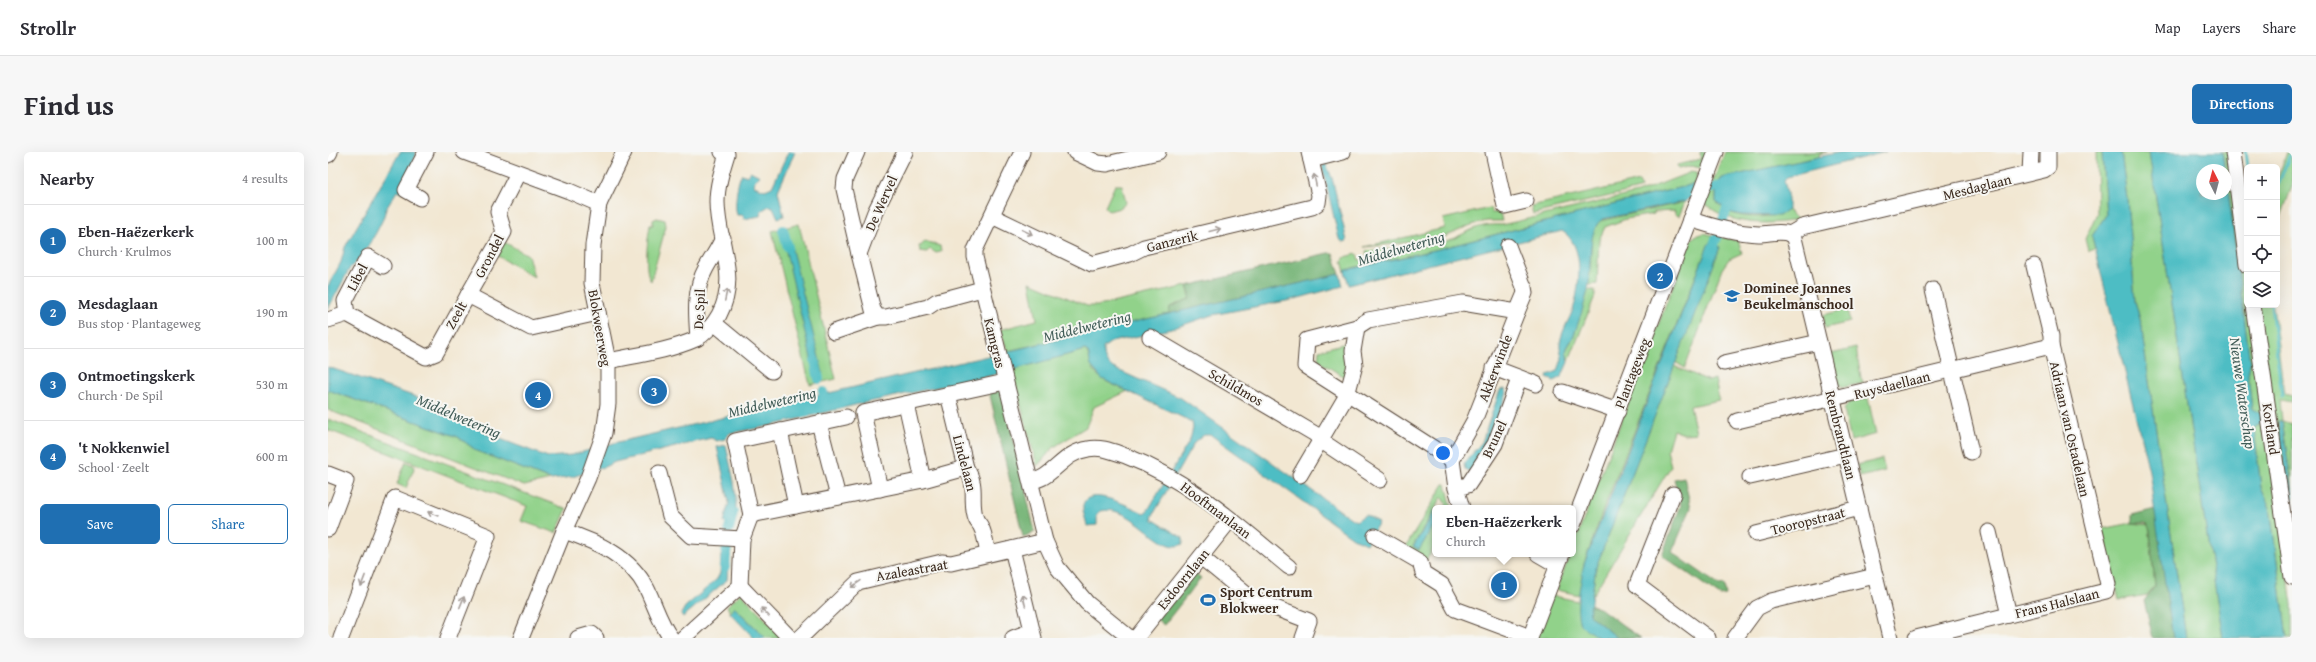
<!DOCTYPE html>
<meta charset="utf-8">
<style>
:root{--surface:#fff;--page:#f7f7f7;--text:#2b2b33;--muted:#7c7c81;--line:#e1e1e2;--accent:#1f6fb2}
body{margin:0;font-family:"Gentium Book Plus",serif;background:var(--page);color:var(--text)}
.controls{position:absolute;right:12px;top:12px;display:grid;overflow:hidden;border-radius:6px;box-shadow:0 4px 16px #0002}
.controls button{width:36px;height:36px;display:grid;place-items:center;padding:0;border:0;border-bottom:1px solid var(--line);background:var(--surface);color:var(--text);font:20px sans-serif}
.compass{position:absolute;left:1868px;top:12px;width:36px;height:36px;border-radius:50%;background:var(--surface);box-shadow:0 4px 16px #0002;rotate:354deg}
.you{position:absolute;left:1115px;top:301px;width:14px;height:14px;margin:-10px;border:3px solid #fff;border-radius:50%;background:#1a73e8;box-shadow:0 0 0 6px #1a73e833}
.badge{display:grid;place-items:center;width:26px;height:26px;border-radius:50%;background:var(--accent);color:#fff;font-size:13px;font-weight:700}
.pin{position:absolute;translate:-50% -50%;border:2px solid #fff;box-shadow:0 1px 4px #0006}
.popup{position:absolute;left:1104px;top:353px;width:144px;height:52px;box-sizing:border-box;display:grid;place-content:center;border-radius:6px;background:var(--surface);filter:drop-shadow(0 1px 3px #0005);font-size:13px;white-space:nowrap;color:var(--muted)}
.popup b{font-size:15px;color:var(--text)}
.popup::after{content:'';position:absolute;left:50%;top:100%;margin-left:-8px;border:8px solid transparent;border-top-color:var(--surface)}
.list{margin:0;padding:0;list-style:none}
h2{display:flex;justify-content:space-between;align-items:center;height:52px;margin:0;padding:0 16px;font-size:17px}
h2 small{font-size:13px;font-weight:400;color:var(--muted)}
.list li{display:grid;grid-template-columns:26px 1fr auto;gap:12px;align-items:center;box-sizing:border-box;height:72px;padding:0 16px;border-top:1px solid var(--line)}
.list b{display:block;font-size:15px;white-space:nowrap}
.list p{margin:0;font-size:13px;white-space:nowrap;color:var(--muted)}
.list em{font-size:13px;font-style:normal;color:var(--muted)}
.actions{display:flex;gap:8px;padding:12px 16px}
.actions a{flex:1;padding:9px 0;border:1px solid var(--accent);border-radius:6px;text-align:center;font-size:14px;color:var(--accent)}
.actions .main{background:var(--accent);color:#fff}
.icon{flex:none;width:22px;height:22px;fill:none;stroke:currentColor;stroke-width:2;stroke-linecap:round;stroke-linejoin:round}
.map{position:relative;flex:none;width:1964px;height:486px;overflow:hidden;border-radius:6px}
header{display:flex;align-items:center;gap:24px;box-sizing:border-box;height:56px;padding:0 20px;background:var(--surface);border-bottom:1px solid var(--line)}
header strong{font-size:19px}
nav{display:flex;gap:22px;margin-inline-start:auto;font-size:14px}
.intro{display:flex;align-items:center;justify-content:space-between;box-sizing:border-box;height:96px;padding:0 24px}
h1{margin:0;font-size:28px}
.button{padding:10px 18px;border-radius:6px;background:var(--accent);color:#fff;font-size:14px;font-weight:700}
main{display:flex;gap:24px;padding:0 24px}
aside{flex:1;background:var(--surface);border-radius:6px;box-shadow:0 4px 16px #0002}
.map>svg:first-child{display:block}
.green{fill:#91d28a;stroke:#667e54}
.forest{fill:#74b476;stroke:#586f4a}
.water{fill:#4ebdc4;stroke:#447471}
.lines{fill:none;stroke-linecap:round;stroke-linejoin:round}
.stream{stroke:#4ebdc4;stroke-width:3}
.canal{stroke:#4ebdc4;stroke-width:10}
.minor-casing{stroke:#564639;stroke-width:17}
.minor{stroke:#fff;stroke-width:15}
.oneway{stroke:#a79f9a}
.labels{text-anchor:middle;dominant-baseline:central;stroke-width:4;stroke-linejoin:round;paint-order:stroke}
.street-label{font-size:14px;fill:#3b2a1e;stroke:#f6f6f2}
.poi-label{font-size:14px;font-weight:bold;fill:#3b2a1e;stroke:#f6f6f2;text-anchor:start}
.water-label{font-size:15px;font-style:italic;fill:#425d58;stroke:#f6f6f2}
</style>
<header>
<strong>Strollr</strong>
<nav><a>Map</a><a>Layers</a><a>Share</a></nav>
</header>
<div class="intro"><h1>Find us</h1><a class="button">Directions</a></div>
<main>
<aside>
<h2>Nearby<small>4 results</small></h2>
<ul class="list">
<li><span class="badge">1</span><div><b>Eben-Haëzerkerk</b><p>Church · Krulmos</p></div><em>100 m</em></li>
<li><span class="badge">2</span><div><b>Mesdaglaan</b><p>Bus stop · Plantageweg</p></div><em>190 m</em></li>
<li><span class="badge">3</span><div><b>Ontmoetingskerk</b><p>Church · De Spil</p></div><em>530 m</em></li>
<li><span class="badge">4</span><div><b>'t Nokkenwiel</b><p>School · Zeelt</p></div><em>600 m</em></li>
</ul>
<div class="actions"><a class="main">Save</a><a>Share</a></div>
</aside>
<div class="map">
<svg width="1964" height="486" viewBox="0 0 1964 486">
<rect width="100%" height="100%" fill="#f6f6f2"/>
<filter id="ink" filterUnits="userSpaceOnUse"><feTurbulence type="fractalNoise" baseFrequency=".025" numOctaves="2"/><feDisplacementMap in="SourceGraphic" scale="8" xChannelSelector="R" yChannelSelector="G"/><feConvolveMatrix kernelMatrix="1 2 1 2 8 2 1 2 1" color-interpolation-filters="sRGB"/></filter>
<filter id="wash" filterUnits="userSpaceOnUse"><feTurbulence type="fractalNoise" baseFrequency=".012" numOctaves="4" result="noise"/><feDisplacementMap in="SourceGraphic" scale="16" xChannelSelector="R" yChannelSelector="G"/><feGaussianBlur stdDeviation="0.9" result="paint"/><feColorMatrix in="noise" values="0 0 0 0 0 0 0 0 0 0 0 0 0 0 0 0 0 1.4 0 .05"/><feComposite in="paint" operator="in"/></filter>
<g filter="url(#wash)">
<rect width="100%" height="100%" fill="#f2e7d2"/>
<g class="green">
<polygon points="1372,0 1379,0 1373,16 1363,14 1350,17 1349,13 1373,7"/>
<path d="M1397,0H1499L1491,2L1492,5L1394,26C1387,33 1388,40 1388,50C1393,54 1398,59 1404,61C1418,67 1448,66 1460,58L1470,68C1438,73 1402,74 1376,51Z"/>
<polygon points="1768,0 1774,0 1778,63 1764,84 1767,97 1760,99 1757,87 1769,61"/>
<path d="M1793,0H1821C1846,162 1869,324 1895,486H1858L1815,188L1814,175L1807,149L1799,47Z"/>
<polygon points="1894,0 1900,0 1919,153 1935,259 1933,261 1924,258 1920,223 1922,211 1898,18"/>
<polygon points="1959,0 1964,0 1964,34 1949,76 1949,28"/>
<path d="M1363,20L1369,21L1368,24L1370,25L1366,32L1111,97L1024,116L1017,120L1014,109L1017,105L1029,102L1031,108L1040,107L1038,99C1062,96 1086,97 1110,91C1137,86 1142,71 1174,73L1309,41Z"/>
<polygon points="1311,29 1313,36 1307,38 1205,62 1203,54"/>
<polygon points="787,33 794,33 798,51 792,56 781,59 777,55"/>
<polygon points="1357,50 1351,64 1347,62 1347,59 1326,60 1326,62 1298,67 1277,75 1271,88 1269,132 1261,133 1264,82 1271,69"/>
<polygon points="1162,56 1164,61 1172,60 1174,69 1159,69 1143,73 1112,87 1036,95 1117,76 1115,67"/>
<path d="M329,66L337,68L338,74L323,129C315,120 320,85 322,73H325V68Z"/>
<polygon points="471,72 508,227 482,233 444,79"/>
<polygon points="1376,81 1410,89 1414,101 1401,107 1394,117 1357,216 1347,210 1392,95 1381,91 1276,356 1256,412 1251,443 1229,438 1242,402 1245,402 1245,395 1362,90 1367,84"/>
<polygon points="174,89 200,103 206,125 168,103"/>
<polygon points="597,89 612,94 613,100 608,101 602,97 599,100 592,99 591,94 594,93"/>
<polygon points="702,130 759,154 770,154 859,134 862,145 861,147 842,155 841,162 680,199 671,178 709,168"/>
<polygon points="1260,138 1267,138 1267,144 1241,208 1238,201 1239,196 1245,186"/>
<polygon points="1928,153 1945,153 1956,242 1964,244 1964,250 1952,248 1954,269 1964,272 1964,337 1954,269 1950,269 1964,359 1964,374"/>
<polygon points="1519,157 1522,170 1497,176 1495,163"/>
<polygon points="1023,190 1017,225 990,209 991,198"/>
<polygon points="1528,196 1533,226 1536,231 1516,235 1510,232 1503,202"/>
<path d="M757,198C762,202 761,209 764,215C770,229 787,233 800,239L766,255L758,275L726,295L709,314L683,217Z"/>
<polygon points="1346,214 1381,229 1387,227 1391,248 1362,254 1368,281 1356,282 1345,278 1339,298 1343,314 1263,446 1268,415"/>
<polygon points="0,238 130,285 149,299 223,328 196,334 0,258"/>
<polygon points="1540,246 1548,282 1523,289 1516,258 1520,251"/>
<polygon points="0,267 239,357 228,381 193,369 199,354 0,278"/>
<polygon points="1935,270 1941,296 1964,453 1964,486 1959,486 1942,356 1933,336 1926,276"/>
<polygon points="1554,307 1557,319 1532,325 1529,313"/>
<polygon points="78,310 87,314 78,336 69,332"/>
<polygon points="1116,332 1118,332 1124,356 1117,356 1119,352 1114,345 1085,394 1091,398 1107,372 1107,394 1098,409 1077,396"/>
<polygon points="1804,371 1821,373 1827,434 1819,443 1791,448 1774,377"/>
<polygon points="413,441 455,486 438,486 407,456 402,461 399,454"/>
<polygon points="1222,443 1263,452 1313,486 1205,486"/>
</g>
<g class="forest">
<polygon points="1000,101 1005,101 1012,122 841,162 842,155 861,147 862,141 859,134"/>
<polygon points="673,233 707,380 695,385 660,235"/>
<polygon points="1356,325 1363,356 1344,400 1392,434 1396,433 1398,443 1392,444 1334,403 1353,353 1346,327"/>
<polygon points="1827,357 1845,486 1825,486 1816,449 1827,434 1822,379 1819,371 1804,371 1804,363"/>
<polygon points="864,419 873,426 836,473 827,466"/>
<polygon points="1261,453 1273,457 1312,486 1290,486 1261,463"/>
</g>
<g class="water">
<polygon points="72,0 87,0 88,3 73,41 69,39 58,57 55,67 48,81 34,104 22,116 0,157 0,134 13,110 17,95"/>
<path d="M460,0H467L450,39L456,64L450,66L445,55L441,54L433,59L432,64L416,67L415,63H409C406,56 409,28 414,22L419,24L422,19L432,24L427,28L426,34L437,38L444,35Z"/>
<polygon points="1513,0 1558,0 1459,25 1456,28 1460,47 1460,58 1451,64 1413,63 1404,61 1388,50 1388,36 1394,26"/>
<polygon points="1774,0 1793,0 1799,47 1807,149 1814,175 1815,188 1858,486 1845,486 1821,319 1764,84 1778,63"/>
<path d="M1821,0H1894L1897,18H1874V42H1898V22L1922,211L1920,223L1924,257L1933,261L1935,270L1926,276L1933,336L1942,356L1959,486H1895C1869,324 1846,162 1821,0Z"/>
<polygon points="998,12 1004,26 1019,89 1015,90 1011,87 994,14"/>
<path d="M1366,32L1359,49L1275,67C1258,75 1264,120 1260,138C1256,153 1251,170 1245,185C1243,190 1239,194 1238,199C1238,203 1240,205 1241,208L1234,224L1226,229L1219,226L1220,223L1230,219C1231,215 1233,210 1234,207C1234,202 1231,196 1232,191C1234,177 1244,164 1247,151C1252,128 1256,93 1234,79L1021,133L1017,120L1018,118L1111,97Z"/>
<polygon points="460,82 495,221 487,223 454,83"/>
<path d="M1381,91L1392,95L1383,120L1268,415L1261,463L1290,486H1271L1252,473C1246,453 1253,432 1256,412Z"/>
<path d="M1012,122L1015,134L963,148L884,163L843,177L783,190L775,196C776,205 777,210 785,216L853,246L1024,367L1028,369L1037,363L1051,370L1038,392L1025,386L883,283H876L866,291L825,363L824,367L855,386V392C833,405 806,351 772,359L769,363V373L759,374C758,367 754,360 755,353C760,332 804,356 816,361L820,358L862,288L865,276L864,270L774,227L763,214L760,200L757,198L666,223L527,253L442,274L402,281L397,287L389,289L383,286L287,310L276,315L244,325L223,328L149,299L130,285L0,238V215L103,250L125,265L138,267L159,282L220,305L244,303L286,291Z"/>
<polygon points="1177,237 1179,241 1159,294 1143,320 1137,318 1136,312 1154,290 1172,238"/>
<polygon points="1950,269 1954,269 1964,337 1964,359"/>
<path d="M398,293C401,311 417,359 401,373L396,370L401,350L389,295Z"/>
<polygon points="1107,358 1107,372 1091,398 1085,395"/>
<polygon points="396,400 401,403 399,428 355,465 353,462 357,455 389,427 392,421 393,403"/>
<polygon points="406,455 438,486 426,486 402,461"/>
</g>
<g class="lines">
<g class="stream">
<polyline points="1917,0 1919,15"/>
<polyline points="1949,36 1963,0"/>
<polyline points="1943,153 1954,244"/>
</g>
<g class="canal">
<polyline points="1351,44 1401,32"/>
<polyline points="1395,68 1403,45"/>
<polyline points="455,78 460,95"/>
<polyline points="1382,104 1389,85"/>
<polyline points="487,209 491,227"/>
<polyline points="495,240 498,253"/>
<polyline points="401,377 405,360"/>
<polyline points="397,415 399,394"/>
</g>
</g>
</g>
<g filter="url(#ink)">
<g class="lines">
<g class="minor-casing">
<g id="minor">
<polyline points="136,0 241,39 271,52"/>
<polyline points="529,0 517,27 516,37 531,102"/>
<polyline points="577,0 547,60 531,102 545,158 550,165 558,165 600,155 609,149 654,137"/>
<polyline points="694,0 647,98 647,105 717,389 729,415 759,451 802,486"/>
<polyline points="747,0 770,11 779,12 830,0"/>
<polyline points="1165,0 1177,54 1198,49"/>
<polyline points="1905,0 1919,113"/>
<polyline points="0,3 2,0"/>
<polyline points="983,8 1015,0"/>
<polyline points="1702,21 1703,0"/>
<polyline points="92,46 78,38 98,0"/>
<polyline points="664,64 764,112 802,102 816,95 984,55 990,51 991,43 981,0"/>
<path d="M1362,67C1385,75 1407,81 1431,82C1441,82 1452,78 1462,82L1474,75L1716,18L1720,15V0"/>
<polyline points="1462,82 1466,86 1562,486"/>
<polyline points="1180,94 1196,135 1197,141 1189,160"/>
<polyline points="1605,138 1643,300"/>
<polyline points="140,143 176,80 170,60 190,21"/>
<polygon points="1135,151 1189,160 1146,269 1124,308 977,214 979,188 1029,175 1040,168"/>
<polyline points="1925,153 1964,425"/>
<polyline points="19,162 17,149 40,105 55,114"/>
<polyline points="0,168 19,162 98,205 108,201 140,143 203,176 270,161"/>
<polyline points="386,171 444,219"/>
<polyline points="506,180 550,165"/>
<polyline points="822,185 987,282 992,288 1052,328"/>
<path d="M370,186C368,162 366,137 378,116C384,105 390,97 395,86"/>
<path d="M280,209C309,203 341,199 368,187C377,182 386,172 391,163C412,125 389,89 389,50C389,34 394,18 399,2L394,0"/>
<polyline points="1396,211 1491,190"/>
<polyline points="1166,216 1208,232"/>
<polyline points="1235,240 1290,259"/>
<path d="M620,242L638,316C651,335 641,349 648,367C649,370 652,372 653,375C657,382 658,393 660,402"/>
<polyline points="578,252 595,328"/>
<polyline points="1409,269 1723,194"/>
<polyline points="491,271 510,345"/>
<polyline points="452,279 468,354"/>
<polyline points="1124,308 1128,336 1134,356"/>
<polyline points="331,321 342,364 363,384 414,387"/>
<polyline points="0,322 18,329 0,377"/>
<polyline points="972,323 1019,243 1027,213 1025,199 1029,175"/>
<polyline points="1422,325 1518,303"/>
<path d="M703,330C707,328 713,327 717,324C732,314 740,300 760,297C773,294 786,300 798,304C861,328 910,373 961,415"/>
<polyline points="1128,336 1140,333 1167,292 1191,227"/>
<polyline points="552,337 535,261 677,230"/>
<polyline points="1345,342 1309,433 1380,486"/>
<polyline points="423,363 595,328 638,316"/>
<polyline points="1245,373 1388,0"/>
<path d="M236,379C269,390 302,404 319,437C327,453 332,472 343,486"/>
<polyline points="1661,380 1681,463"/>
<polyline points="1428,382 1531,356"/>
<polyline points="1047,384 1092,410 1095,421 1114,433 1127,457 1202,485"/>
<polyline points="684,397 706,486"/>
<polyline points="1210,402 1229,413"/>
<polyline points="873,405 924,447 981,469 975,486"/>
<polyline points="412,434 462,486"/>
<polyline points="13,486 67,346 160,384 120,486"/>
<polyline points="193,486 236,379 260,326 276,281 280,252 280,209 264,131 265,93 271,52 296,0"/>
<polyline points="250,486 264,482 268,486"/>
<polyline points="355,486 412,434 414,387 423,363 407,289 518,265"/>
<polyline points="472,486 530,430 614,410 623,411 717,389"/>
<polyline points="685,486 703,479"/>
<polyline points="808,486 902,368"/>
<polyline points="1202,486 1234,402"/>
<polyline points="1407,486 1429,456 1443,449 1547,424"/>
<polyline points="1588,486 1778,439 1780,432 1723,194 1723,184 1706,114"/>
</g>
</g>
<use href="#minor" class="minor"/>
</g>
<defs><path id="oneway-shaft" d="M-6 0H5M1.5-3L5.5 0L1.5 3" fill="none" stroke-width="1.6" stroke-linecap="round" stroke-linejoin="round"/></defs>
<g class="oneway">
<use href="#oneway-shaft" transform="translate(987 28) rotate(-102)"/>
<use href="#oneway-shaft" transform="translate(887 78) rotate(-14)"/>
<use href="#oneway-shaft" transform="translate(699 80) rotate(25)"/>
<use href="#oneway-shaft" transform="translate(398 143) rotate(-78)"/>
<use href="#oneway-shaft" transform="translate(105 362) rotate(-158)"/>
<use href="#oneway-shaft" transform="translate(35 429) rotate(111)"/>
<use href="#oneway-shaft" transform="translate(528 432) rotate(145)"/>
<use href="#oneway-shaft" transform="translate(696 448) rotate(-103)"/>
<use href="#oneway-shaft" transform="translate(134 450) rotate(-68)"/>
<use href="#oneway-shaft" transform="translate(437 460) rotate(-134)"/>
</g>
</g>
<defs>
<g id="school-bare" transform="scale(1.2)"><path d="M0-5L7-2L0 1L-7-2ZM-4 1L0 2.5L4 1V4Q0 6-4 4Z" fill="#1f6fb2" stroke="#f6f6f2" stroke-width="2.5" paint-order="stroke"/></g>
<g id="stadium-bare" transform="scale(1.2)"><path d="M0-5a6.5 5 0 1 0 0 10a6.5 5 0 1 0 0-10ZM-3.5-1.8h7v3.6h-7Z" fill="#1f6fb2" stroke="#f6f6f2" stroke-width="2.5" paint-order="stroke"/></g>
</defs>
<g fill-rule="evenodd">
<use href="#school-bare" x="1404" y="144"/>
<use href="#stadium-bare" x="880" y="448"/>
</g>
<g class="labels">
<g class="street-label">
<text transform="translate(1649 35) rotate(-14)">Mesdaglaan</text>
<text transform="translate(553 51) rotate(-66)">De Wervel</text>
<text transform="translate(844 89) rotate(-14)">Ganzerik</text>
<text transform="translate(161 104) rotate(-62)">Grondel</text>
<text transform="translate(29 125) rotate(-62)">Libel</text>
<text transform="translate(371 157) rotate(-87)">De Spil</text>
<text transform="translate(128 163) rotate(-61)">Zeelt</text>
<text transform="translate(272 176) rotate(80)">Blokweerweg</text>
<text transform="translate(667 191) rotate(76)">Kamgras</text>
<text transform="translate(1167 216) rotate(-69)">Akkerwinde</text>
<text transform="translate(1304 221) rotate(-69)">Plantageweg</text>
<text transform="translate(1564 233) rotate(-14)">Ruysdaellaan</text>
<text transform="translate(908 235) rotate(30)">Schildmos</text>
<text transform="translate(1742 277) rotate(77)">Adriaan van Ostadelaan</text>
<text transform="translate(1943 277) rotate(82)">Kortland</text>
<text transform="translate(1513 283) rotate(76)">Rembrandtlaan</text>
<text transform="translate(1166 287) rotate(-65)">Brunel</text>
<text transform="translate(637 311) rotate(75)">Lindelaan</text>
<text transform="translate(888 358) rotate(37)">Hooftmanlaan</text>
<text transform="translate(1480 369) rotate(-14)">Tooropstraat</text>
<text transform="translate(584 418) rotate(-10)">Azaleastraat</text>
<text transform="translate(855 427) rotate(-51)">Esdoornlaan</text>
<text transform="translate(1729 451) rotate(-14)">Frans Halslaan</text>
</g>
<g class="poi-label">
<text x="1416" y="136">Dominee Joannes<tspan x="1416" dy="16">Beukelmanschool</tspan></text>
<text x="892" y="440">Sport Centrum<tspan x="892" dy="16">Blokweer</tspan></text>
</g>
<g class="water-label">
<text transform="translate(1073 96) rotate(-16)">Middelwetering</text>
<text transform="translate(759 174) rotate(-14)">Middelwetering</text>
<text transform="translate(1915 241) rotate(82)">Nieuwe Waterschap</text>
<text transform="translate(444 250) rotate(-13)">Middelwetering</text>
<text transform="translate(131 264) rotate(23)">Middelwetering</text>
</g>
</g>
</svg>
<div class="controls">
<button>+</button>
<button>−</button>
<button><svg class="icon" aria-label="locate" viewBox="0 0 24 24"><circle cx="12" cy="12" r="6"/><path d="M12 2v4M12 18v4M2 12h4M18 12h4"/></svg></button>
<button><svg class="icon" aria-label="layers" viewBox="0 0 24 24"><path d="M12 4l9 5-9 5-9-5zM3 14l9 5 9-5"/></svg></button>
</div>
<svg class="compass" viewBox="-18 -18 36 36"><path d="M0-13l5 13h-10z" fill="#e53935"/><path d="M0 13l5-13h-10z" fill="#7c7c81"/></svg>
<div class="you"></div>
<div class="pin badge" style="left:1176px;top:433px">1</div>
<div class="popup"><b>Eben-Haëzerkerk</b>Church</div>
<div class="pin badge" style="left:1332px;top:124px">2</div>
<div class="pin badge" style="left:326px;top:239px">3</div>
<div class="pin badge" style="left:210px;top:243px">4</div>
</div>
</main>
